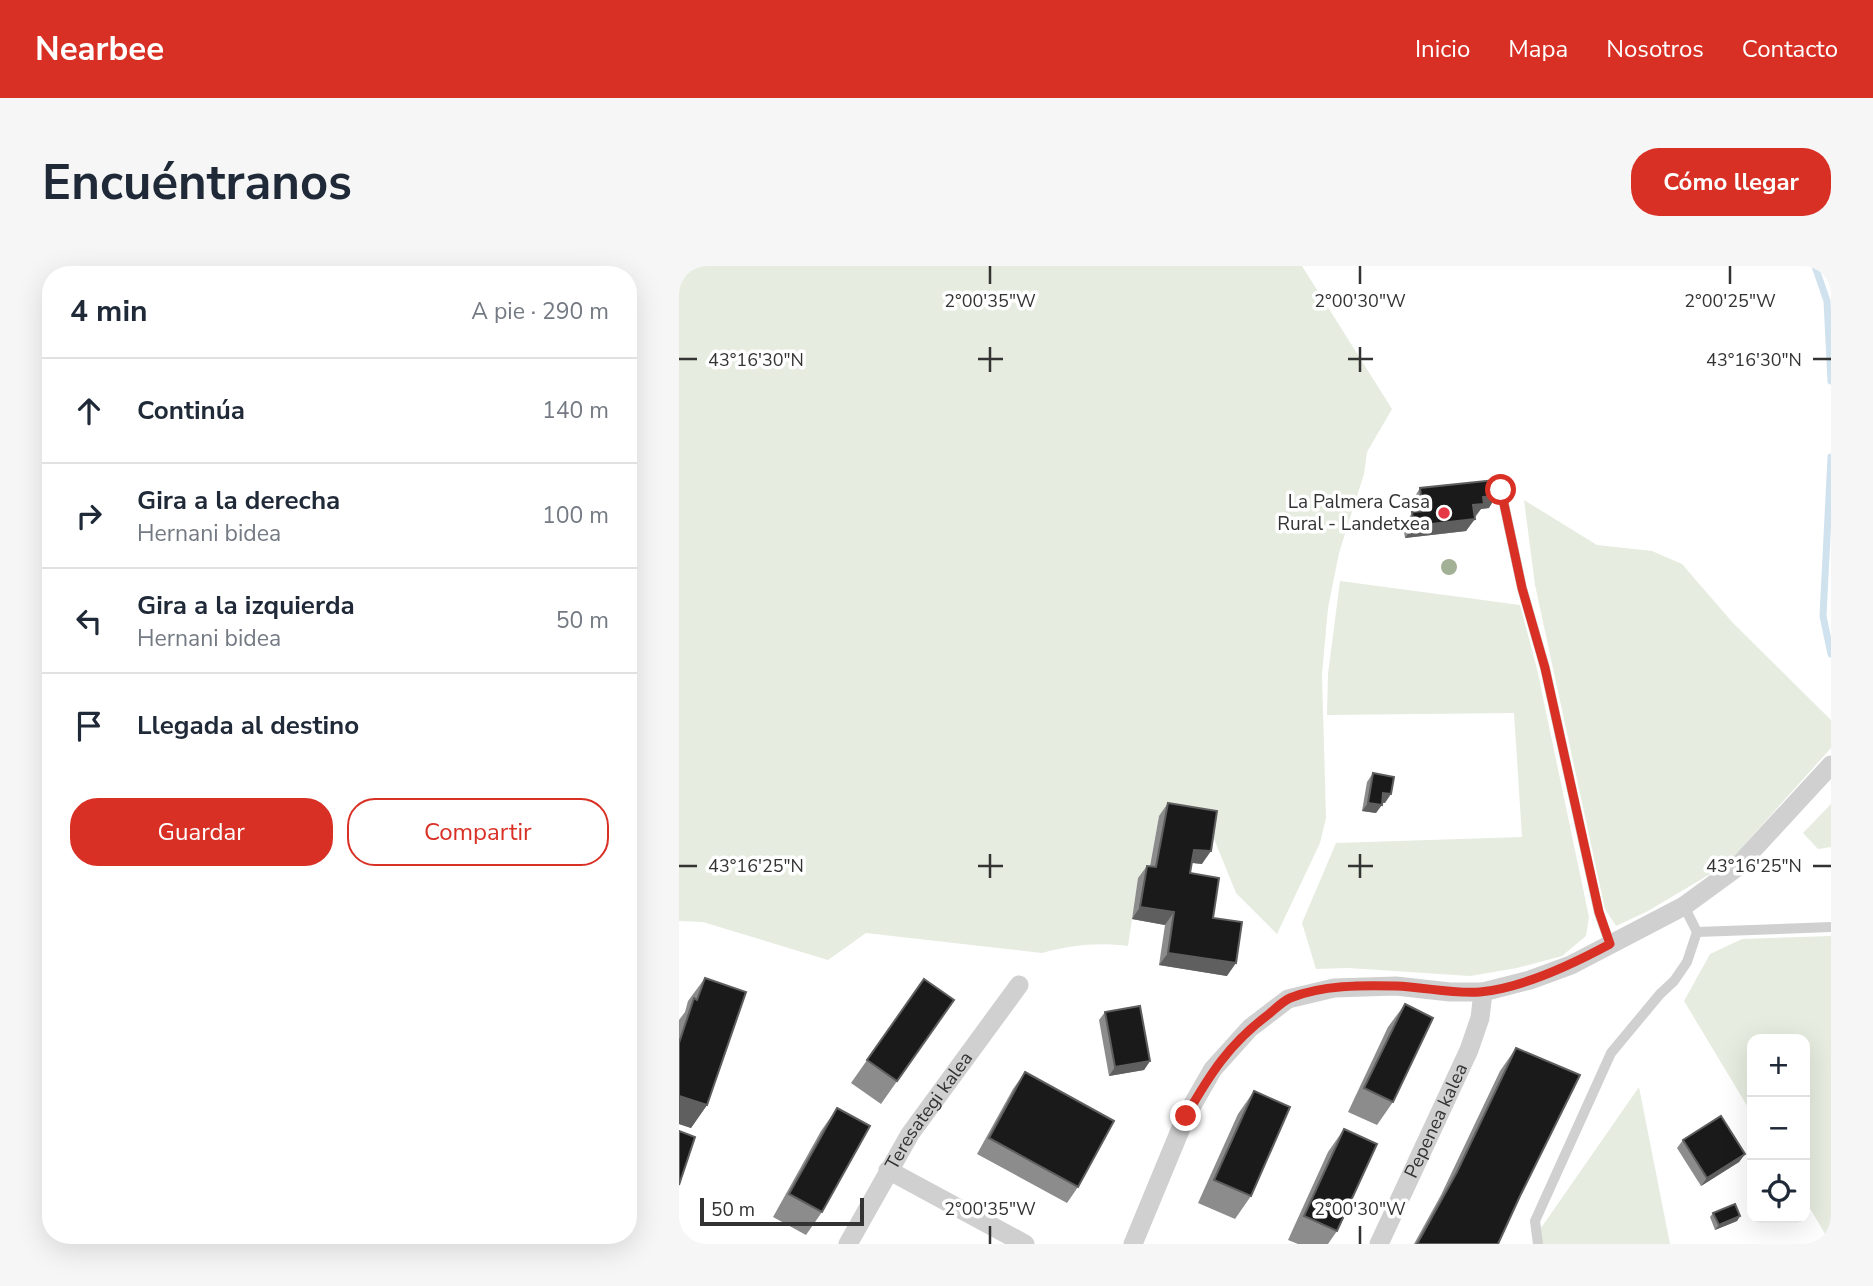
<!DOCTYPE html>
<html lang="es">
<meta charset="utf-8">
<style>
:root{--surface:#fff;--page:#f6f6f7;--text:#1f2937;--muted:#747a83;--line:#e0e1e3;--accent:#d93025}
body{margin:0;font-family:"Nunito Sans",sans-serif;background:var(--page);color:var(--text)}
.controls{position:absolute;right:21px;bottom:21px;display:grid;overflow:hidden;border-radius:14px;box-shadow:0 7px 28px #0002}
.controls button{width:63px;height:63px;display:grid;place-items:center;padding:0;border:0;border-bottom:2px solid var(--line);background:var(--surface);color:var(--text);font:35px sans-serif}
.scale{position:absolute;left:21px;bottom:18px;width:164px;box-sizing:border-box;padding-left:7px;border:4px solid #333;border-top:0;font-size:19px;line-height:24px;white-space:nowrap;color:#333;-webkit-text-stroke:5px #fff;paint-order:stroke}
.stop{position:absolute;width:21px;height:21px;margin:-16px;border:5px solid #d93025;border-radius:50%;background:#fff}
.stop.end{background:#d93025;border-color:#fff;box-shadow:0 2px 7px #0008}
.list{margin:0;padding:0;list-style:none}
h2{display:flex;justify-content:space-between;align-items:center;height:91px;margin:0;padding:0 28px;font-size:30px}
h2 small{font-size:23px;font-weight:400;color:var(--muted)}
.list li{display:grid;grid-template-columns:46px 1fr auto;gap:21px;align-items:center;box-sizing:border-box;height:105px;padding:0 28px;border-top:2px solid var(--line)}
.list b{display:block;font-size:26px;white-space:nowrap}
.list p{margin:0;font-size:23px;white-space:nowrap;color:var(--muted)}
.list em{font-size:23px;font-style:normal;color:var(--muted)}
.actions{display:flex;gap:14px;padding:21px 28px}
.actions a{flex:1;padding:16px 0;border:2px solid var(--accent);border-radius:28px;text-align:center;font-size:24px;color:var(--accent)}
.actions .main{background:var(--accent);color:#fff}
.icon{flex:none;width:38px;height:38px;fill:none;stroke:currentColor;stroke-width:2;stroke-linecap:round;stroke-linejoin:round}
.map{position:relative;flex:none;width:1152px;height:978px;overflow:hidden;border-radius:28px}
header{display:flex;align-items:center;gap:42px;box-sizing:border-box;height:98px;padding:0 35px;background:var(--accent);color:#fff}
header strong{font-size:33px}
nav{display:flex;gap:38px;margin-inline-start:auto;font-size:24px}
.intro{display:flex;align-items:center;justify-content:space-between;box-sizing:border-box;height:168px;padding:0 42px}
h1{margin:0;font-size:49px}
.button{padding:18px 32px;border-radius:28px;background:var(--accent);color:#fff;font-size:24px;font-weight:700}
main{display:flex;gap:42px;padding:0 42px}
aside{flex:1;background:var(--surface);border-radius:28px;box-shadow:0 7px 28px #0002}
.map>svg:first-child{display:block}
.green{fill:#e6ecdf}
.lines{fill:none;stroke-linecap:round;stroke-linejoin:round}
.stream{stroke:#cfe2ee;stroke-width:7}
.lane{stroke:#d0d0d0;stroke-width:10}
.street{stroke:#d0d0d0;stroke-width:19}
.tree{fill:#a2b095}
.wall{fill:#8c8c8c}
.shaded-wall{fill:#5f5f5f}
.building{fill:#1a1a1a;stroke:#5f5f5f;stroke-width:2}
.route{stroke:#d93025;stroke-width:9}
.ticks{fill:none;stroke:#333;stroke-width:2.5}
.poi-dot{fill:#e63946;stroke:#fff;stroke-width:2.5}
.labels{text-anchor:middle;dominant-baseline:central;stroke-width:7;stroke-linejoin:round;paint-order:stroke}
.poi-label{font-size:19px;fill:#333;stroke:#fff;text-anchor:end}
.street-label{font-size:19px;fill:#333;stroke:#fff}
.ticks-label{font-size:18px;text-anchor:middle;fill:#333;stroke:#fff;stroke-width:7;stroke-linejoin:round;paint-order:stroke}
</style>
<header>
<strong>Nearbee</strong>
<nav><a>Inicio</a><a>Mapa</a><a>Nosotros</a><a>Contacto</a></nav>
</header>
<div class="intro"><h1>Encuéntranos</h1><a class="button">Cómo llegar</a></div>
<main>
<aside>
<h2>4 min<small>A pie · 290 m</small></h2>
<ul class="list">
<li><svg class="icon" aria-label="ahead" viewBox="0 0 24 24"><path d="M12 20V5M6 11l6-6 6 6"/></svg><div><b>Continúa</b></div><em>140 m</em></li>
<li><svg class="icon" aria-label="right" viewBox="0 0 24 24"><path d="M7 20v-9h11M14 6l5 5-5 5"/></svg><div><b>Gira a la derecha</b><p>Hernani bidea</p></div><em>100 m</em></li>
<li><svg class="icon" aria-label="left" viewBox="0 0 24 24"><path d="M17 20v-9H6M10 6l-5 5 5 5"/></svg><div><b>Gira a la izquierda</b><p>Hernani bidea</p></div><em>50 m</em></li>
<li><svg class="icon" aria-label="arrive" viewBox="0 0 24 24"><path d="M6 21V4h12l-3 4 3 4H6"/></svg><div><b>Llegada al destino</b></div></li>
</ul>
<div class="actions"><a class="main">Guardar</a><a>Compartir</a></div>
</aside>
<div class="map">
<svg width="1152" height="978" viewBox="0 0 1152 978">
<rect width="100%" height="100%" fill="#fff"/>
<g class="green">
<path d="M0,0H623L713,143L688,186L685,208L660,287L649,342L643,408L647,552L641,577L598,668L557,627L529,558L480,550L468,614L459,613L449,680C419,676 392,679 363,687L187,667L149,694L24,656L0,655Z"/>
<polygon points="845,234 918,279 973,285 1003,298 1054,357 1152,454 1152,482 1048,598 969,645 937,660 926,643 856,319"/>
<polygon points="661,315 841,339 858,403 910,651 907,670 883,690 838,702 791,710 669,702 637,703 623,657 657,577 843,571 835,447 648,449 649,408"/>
<polygon points="1152,538 1152,581 1139,583 1124,567"/>
<polygon points="1152,670 1152,978 1126,934 1126,773 1073,773 1073,848 1005,735 1031,688 1063,673"/>
<polygon points="960,821 991,978 860,978 862,962"/>
</g>
<g class="lines">
<g class="stream">
<polyline points="1136,0 1148,35 1152,115"/>
<polyline points="1152,191 1144,350 1152,388"/>
</g>
<g class="lane">
<polyline points="822,224 843,322 866,402 920,647 931,678"/>
<polyline points="1018,666 1152,661"/>
<polyline points="859,978 856,955 932,787 981,728 995,715 1008,696 1018,666 1005,640"/>
</g>
<g class="street">
<polyline points="209,904 346,978"/>
<path id="s1" d="M169,978L231,868L340,719"/>
<polyline points="454,978 507,850 534,803 571,762 609,733 655,722 717,720 771,726 804,726 851,714 892,699 1005,640 1057,602 1152,499"/>
<path id="s2" d="M700,978L790,784L801,752L804,726"/>
</g>
</g>
<circle class="tree" cx="770" cy="301" r="8"/>
<g class="wall">
<polygon points="741,222 810,242 802,243 787,265 726,272 724,259 734,246 733,235"/>
<polygon points="694,507 706,537 703,536 697,547 683,545 688,516"/>
<polygon points="489,537 523,598 513,597 511,607 534,652 548,710 480,699 486,659 453,653 459,612 468,600 471,600 480,550"/>
<polygon points="26,712 28,839 12,862 0,858 0,754 6,746 9,735"/>
<polygon points="245,713 275,734 202,838 172,817"/>
<polygon points="726,738 714,836 698,859 669,846 709,761"/>
<polygon points="426,746 471,795 465,804 430,810 420,754"/>
<polygon points="837,782 841,930 819,978 735,978 762,929 821,805"/>
<polygon points="346,806 399,921 388,937 298,888 334,823"/>
<polygon points="575,825 572,930 556,953 519,937 559,848"/>
<polygon points="158,842 143,946 127,969 94,951 142,865"/>
<polygon points="665,863 658,965 649,978 619,978 609,974 649,886"/>
<polygon points="1004,874 1066,888 1060,896 1022,920 998,882"/>
<polygon points="1034,947 1061,950 1058,955 1036,964 1031,951"/>
</g>
<g class="shaded-wall">
<polygon points="818,229 810,242 802,243 796,250 794,239 804,231"/>
<polygon points="796,253 787,265 726,272 735,260"/>
<polygon points="704,527 712,528 706,537 698,536"/>
<polygon points="689,537 703,539 697,547 683,545"/>
<polygon points="515,584 532,585 523,598 506,596"/>
<polygon points="461,641 495,646 486,659 453,653"/>
<polygon points="489,687 557,697 548,710 480,699"/>
<polygon points="471,795 465,804 430,810 436,801"/>
<polygon points="0,830 28,839 12,862 0,858"/>
<polygon points="1066,888 1060,896 1022,920 1028,912"/>
<polygon points="1061,950 1058,955 1036,964 1040,959"/>
</g>
<g class="building">
<polygon points="816,214 818,229 804,231 805,238 794,239 796,253 735,260 733,246 744,245 741,222"/>
<polygon points="694,507 715,511 712,528 704,527 703,539 689,537"/>
<polygon points="489,537 538,545 532,585 515,584 511,607 540,612 534,652 563,656 557,697 489,687 495,646 461,641 468,600 477,601"/>
<polygon points="26,712 67,726 28,839 0,830 0,777 15,732 18,734"/>
<polygon points="245,713 275,734 218,815 188,794"/>
<polygon points="726,738 754,752 714,836 685,822"/>
<polygon points="461,740 471,795 436,801 426,746"/>
<polygon points="837,782 901,809 841,930 819,978 738,978 778,906"/>
<polygon points="346,806 435,855 399,921 310,872"/>
<polygon points="575,825 611,841 572,930 535,914"/>
<polygon points="158,842 191,860 143,946 110,928"/>
<polygon points="1042,850 1066,888 1028,912 1004,874"/>
<polygon points="665,863 698,878 658,965 625,950"/>
<polygon points="0,865 16,871 0,919"/>
<polygon points="1056,938 1061,950 1040,959 1034,947"/>
</g>
<g class="lines">
<path class="route" d="M507,850C531,808 550,778 590,748C596,743 604,735 611,732C643,719 683,719 717,720C745,721 773,728 801,726C844,722 894,698 931,678L920,646L866,402L843,322L822,224"/>
</g>
<path class="ticks" d="M311,0V18M681,0V18M1051,0V18M311,81V106M681,81V106M0,93H18M299,93H324M669,93H694M1134,93H1152M311,588V612M681,588V612M0,600H18M299,600H324M669,600H694M1134,600H1152M311,960V978M681,960V978"/>
<circle class="poi-dot" cx="765" cy="247" r="7"/>
<g class="labels">
<g class="poi-label">
<text x="751" y="236">La Palmera Casa<tspan x="751" dy="22">Rural - Landetxea</tspan></text>
</g>
<g class="street-label">
<text stroke="none"><textPath href="#s1" startOffset="156">Teresategi kalea</textPath></text>
<text stroke="none"><textPath href="#s2" startOffset="136">Pepenea kalea</textPath></text>
</g>
</g>
<g class="ticks-label">
<text x="311" y="41">2°00'35"W</text>
<text x="681" y="41">2°00'30"W</text>
<text x="1051" y="41">2°00'25"W</text>
<text x="77" y="100">43°16'30"N</text>
<text x="1075" y="100">43°16'30"N</text>
<text x="77" y="606">43°16'25"N</text>
<text x="1075" y="606">43°16'25"N</text>
<text x="311" y="949">2°00'35"W</text>
<text x="681" y="949">2°00'30"W</text>
</g>
</svg>
<div class="controls">
<button>+</button>
<button>−</button>
<button><svg class="icon" aria-label="locate" viewBox="0 0 24 24"><circle cx="12" cy="12" r="6"/><path d="M12 2v4M12 18v4M2 12h4M18 12h4"/></svg></button>
</div>
<div class="scale">50 m</div>
<div class="stop" style="left:822px;top:224px"></div>
<div class="stop end" style="left:507px;top:850px"></div>
</div>
</main>
